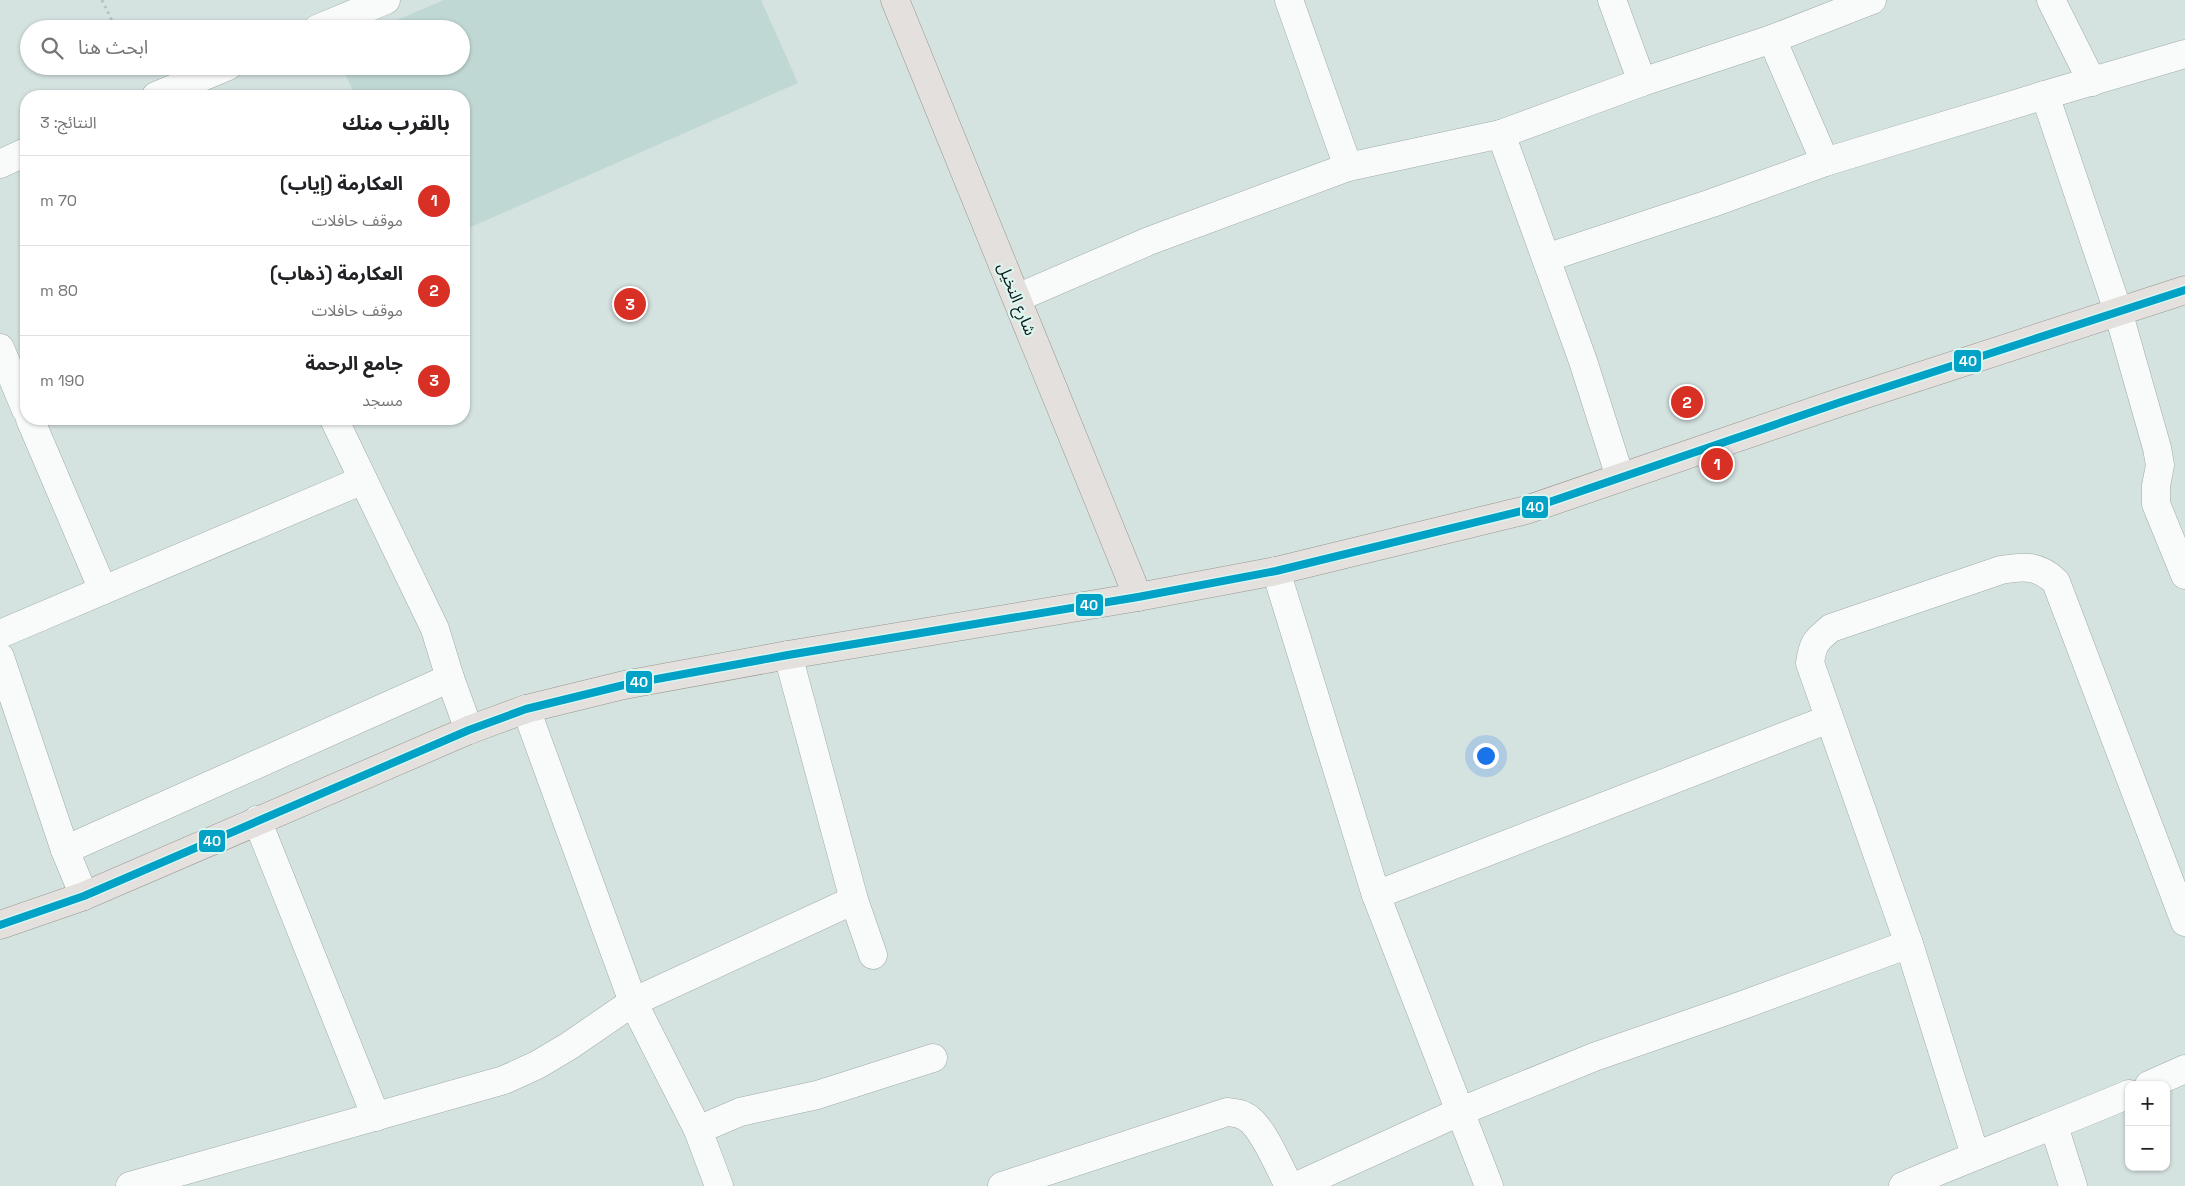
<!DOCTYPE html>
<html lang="ar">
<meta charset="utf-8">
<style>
:root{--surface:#fff;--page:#f6f6f6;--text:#202124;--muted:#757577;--line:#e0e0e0;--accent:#d93025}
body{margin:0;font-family:"Space Grotesk","Noto Sans Arabic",sans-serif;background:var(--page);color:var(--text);direction:rtl}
.controls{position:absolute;right:15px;bottom:15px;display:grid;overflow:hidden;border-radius:10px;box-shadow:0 1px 4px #0004}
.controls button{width:45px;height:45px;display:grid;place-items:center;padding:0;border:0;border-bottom:1px solid var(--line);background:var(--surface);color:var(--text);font:25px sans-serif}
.you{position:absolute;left:1485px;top:755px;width:18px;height:18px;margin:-12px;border:4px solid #fff;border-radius:50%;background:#1a73e8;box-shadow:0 0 0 8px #1a73e833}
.badge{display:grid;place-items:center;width:32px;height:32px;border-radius:50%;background:var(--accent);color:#fff;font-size:16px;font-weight:700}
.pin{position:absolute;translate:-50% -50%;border:2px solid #fff;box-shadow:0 1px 5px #0006}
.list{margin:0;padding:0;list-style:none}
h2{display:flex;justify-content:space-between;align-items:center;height:65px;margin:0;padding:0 20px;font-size:21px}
h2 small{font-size:16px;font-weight:400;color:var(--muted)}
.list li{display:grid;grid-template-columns:32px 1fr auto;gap:15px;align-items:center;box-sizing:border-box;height:90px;padding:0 20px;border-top:1px solid var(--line)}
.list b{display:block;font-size:19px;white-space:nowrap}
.list p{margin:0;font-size:16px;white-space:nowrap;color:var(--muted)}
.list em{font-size:16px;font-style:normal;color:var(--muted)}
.icon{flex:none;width:28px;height:28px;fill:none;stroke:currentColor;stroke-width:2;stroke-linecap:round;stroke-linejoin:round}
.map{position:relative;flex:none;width:2185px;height:1186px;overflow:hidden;direction:ltr}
.search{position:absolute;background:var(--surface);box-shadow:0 1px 4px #0004;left:20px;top:20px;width:450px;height:55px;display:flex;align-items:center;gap:12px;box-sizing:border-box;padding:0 18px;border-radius:28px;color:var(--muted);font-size:19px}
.panel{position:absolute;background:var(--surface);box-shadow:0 1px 4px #0004;left:20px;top:90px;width:450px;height:335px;border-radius:20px;direction:rtl}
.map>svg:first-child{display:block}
.built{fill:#c0d8d4}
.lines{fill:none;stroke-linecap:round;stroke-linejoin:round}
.minor-casing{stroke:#a0acaa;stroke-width:29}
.major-casing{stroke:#999790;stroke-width:29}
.path{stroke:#bbbfbf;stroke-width:3;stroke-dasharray:2.5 4;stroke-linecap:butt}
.minor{stroke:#f9fbfa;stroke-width:28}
.major{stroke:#e3e0dd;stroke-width:28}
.bus-1-casing{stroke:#dbf6f0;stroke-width:11}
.bus-1{stroke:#01a2c5;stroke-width:8}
.labels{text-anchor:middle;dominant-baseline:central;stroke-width:4.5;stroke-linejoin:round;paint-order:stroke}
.street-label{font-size:16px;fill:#0e1716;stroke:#dbf6f0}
.line-badge{stroke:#dbf6f0;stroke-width:2}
.badge-label{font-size:14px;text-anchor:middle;font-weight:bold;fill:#fff}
</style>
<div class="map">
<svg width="2185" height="1186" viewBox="0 0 2185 1186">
<rect width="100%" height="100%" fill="#d4e2e0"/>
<polygon class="built" points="444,0 761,0 798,83 464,230 464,96 355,96 342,66 461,66 461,29 376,29"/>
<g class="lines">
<g class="minor-casing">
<g id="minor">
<polyline points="1289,0 1348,167"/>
<polyline points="1612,0 1642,82"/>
<polyline points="2051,0 2092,82"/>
<polyline points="317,29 386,0"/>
<polyline points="1772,39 1825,162"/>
<polyline points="2185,54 2045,95 2118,311 2157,448 2160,465 2156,486 2156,504 2185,575"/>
<polyline points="156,96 228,66"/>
<polyline points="1501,134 1583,361 1620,477"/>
<polyline points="0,164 26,152"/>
<polyline points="1546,258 1712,203 1825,162 2045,95"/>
<polyline points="1017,298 1149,241 1348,167 1501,134 1642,82 1772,39 1872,0"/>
<polyline points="0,348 26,410"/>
<polyline points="30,419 103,590"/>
<polyline points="1276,571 1376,895 1489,1186"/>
<polyline points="0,634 363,480"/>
<polyline points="788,655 854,900 873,955"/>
<polyline points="0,657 65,850 84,896"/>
<polyline points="450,678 469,730"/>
<polyline points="526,709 633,1002 698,1130 719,1186"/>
<polyline points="257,820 376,1117"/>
<polyline points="65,850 450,678 435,629 334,419"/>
<polyline points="1376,895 1829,719"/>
<polyline points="2149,1085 2185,1069"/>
<polyline points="2054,1126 2073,1186"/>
<polyline points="698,1130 740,1112 817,1095 933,1058"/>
<path d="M1975,1155L1909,944L1810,663C1813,643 1815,641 1831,628L2001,570C2024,566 2039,565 2056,582L2185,922"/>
<polyline points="130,1186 504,1080 537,1065 569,1046 633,1002 854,900"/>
<path d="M1002,1186L1227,1112C1235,1113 1242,1113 1249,1119C1264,1130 1280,1169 1289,1186"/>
<polyline points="1297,1186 1459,1112 1594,1057 1743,1005 1909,944"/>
<path d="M1903,1186C1977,1154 2054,1126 2129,1094"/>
</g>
</g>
<g class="major-casing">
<g id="major">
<polyline points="895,0 1138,597"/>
<polyline points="0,925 84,896 469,730 526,709 624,685 788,655 1138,597 1276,571 1526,510 1841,402 2185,290"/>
</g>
</g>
<polyline class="path" points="102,0 116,29"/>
<use href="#minor" class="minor"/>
<use href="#major" class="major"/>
<g class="bus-1-casing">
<polyline id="bus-1" points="0,925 84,896 469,730 526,709 624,685 788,655 1138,597 1276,571 1526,510 1841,402 2185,290"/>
</g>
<use href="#bus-1" class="bus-1"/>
</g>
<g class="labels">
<g class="street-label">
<text transform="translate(1017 299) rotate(68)">شارع النخيل</text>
</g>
</g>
<g class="line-badge">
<rect x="1953" y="349" width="29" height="24" rx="5" fill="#01a2c5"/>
<rect x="1521" y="495" width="28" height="24" rx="5" fill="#01a2c5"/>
<rect x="1075" y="593" width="29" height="24" rx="5" fill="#01a2c5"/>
<rect x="625" y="670" width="28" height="24" rx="5" fill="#01a2c5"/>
<rect x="198" y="829" width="28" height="24" rx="5" fill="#01a2c5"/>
</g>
<g class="badge-label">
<text x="1968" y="366">40</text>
<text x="1535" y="512">40</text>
<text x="1089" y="610">40</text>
<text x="639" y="687">40</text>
<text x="212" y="846">40</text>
</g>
</svg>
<div class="controls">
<button>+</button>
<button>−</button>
</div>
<div class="you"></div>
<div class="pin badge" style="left:1717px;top:464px">1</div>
<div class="pin badge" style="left:1687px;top:402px">2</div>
<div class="pin badge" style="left:630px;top:304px">3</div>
<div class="search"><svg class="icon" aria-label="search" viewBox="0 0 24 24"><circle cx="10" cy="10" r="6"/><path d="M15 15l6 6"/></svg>ابحث هنا</div>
<section class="panel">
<h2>بالقرب منك<small>النتائج: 3</small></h2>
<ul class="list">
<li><span class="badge">1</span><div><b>العكارمة (إياب)</b><p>موقف حافلات</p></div><em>70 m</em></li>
<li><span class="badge">2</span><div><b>العكارمة (ذهاب)</b><p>موقف حافلات</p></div><em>80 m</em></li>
<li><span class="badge">3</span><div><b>جامع الرحمة</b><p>مسجد</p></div><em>190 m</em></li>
</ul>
</section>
</div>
